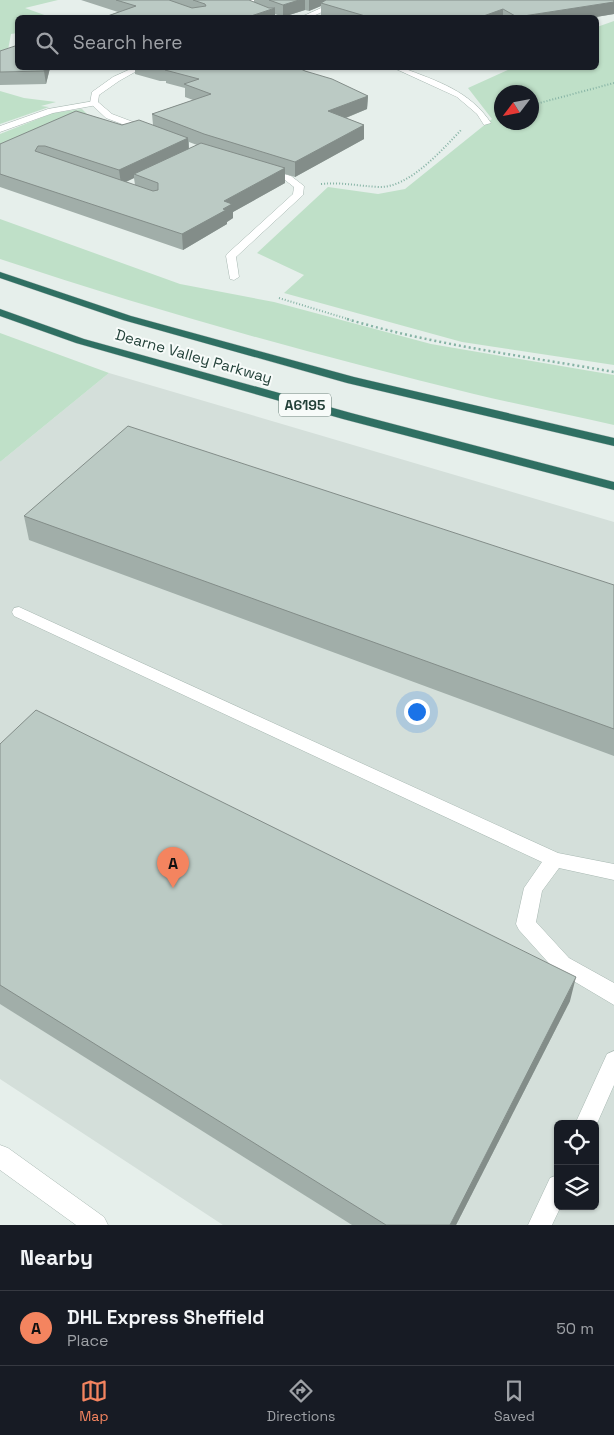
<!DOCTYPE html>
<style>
:root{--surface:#171b24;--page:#242831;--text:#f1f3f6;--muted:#9ea1a6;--line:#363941;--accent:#f4845f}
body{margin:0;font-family:"Space Grotesk",sans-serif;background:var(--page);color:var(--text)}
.controls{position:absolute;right:15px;bottom:15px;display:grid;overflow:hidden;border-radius:8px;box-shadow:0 1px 4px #0004}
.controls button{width:45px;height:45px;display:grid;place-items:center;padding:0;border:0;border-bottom:1px solid var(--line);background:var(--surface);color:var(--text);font:25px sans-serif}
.compass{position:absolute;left:494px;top:85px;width:45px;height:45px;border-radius:50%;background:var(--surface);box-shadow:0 1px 4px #0004;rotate:238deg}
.you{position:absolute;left:416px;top:711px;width:18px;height:18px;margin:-12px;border:4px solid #fff;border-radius:50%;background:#1a73e8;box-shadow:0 0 0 8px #1a73e833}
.badge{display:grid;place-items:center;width:32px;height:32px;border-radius:50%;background:var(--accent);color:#111;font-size:16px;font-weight:700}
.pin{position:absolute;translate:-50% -41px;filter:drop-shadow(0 1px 2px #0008)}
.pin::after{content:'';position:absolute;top:26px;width:18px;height:15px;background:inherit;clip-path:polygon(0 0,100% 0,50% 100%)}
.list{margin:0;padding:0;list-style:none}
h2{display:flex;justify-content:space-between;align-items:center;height:65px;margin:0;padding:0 20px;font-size:21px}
h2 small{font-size:16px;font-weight:400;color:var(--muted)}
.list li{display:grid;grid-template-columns:32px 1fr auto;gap:15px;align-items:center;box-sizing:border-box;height:75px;padding:0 20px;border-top:1px solid var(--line)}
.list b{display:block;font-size:19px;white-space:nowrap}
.list p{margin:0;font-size:16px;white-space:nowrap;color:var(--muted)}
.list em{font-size:16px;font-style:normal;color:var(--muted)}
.icon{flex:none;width:28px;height:28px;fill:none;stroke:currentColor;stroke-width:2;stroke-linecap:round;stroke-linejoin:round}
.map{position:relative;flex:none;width:614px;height:1225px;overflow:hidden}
.search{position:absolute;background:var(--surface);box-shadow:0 1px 4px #0004;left:15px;right:15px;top:15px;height:55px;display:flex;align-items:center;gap:12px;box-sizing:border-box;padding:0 18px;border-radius:8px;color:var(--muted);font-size:19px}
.sheet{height:140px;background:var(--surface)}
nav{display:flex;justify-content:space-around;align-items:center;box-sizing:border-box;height:70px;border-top:1px solid var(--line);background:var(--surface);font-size:14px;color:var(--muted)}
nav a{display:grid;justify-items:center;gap:2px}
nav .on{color:var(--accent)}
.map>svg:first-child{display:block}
.built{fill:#d4dfda;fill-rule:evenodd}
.green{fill:#bfe0c8;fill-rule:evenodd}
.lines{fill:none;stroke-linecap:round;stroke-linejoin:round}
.lane-casing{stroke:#a8b8b2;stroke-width:1}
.street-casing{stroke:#a8b8b2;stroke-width:1}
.highway-casing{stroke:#c2cac8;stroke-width:1}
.path-far1{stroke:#86b3a5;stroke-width:2;stroke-dasharray:1 2;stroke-linecap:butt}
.path{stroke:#86b3a5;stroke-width:2.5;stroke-dasharray:2 3;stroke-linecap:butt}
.lane{fill:#fff;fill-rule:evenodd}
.street{fill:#fff;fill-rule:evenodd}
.highway{fill:#2f6f62;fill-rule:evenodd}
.wall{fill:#a1aea9;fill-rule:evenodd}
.shaded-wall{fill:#838d89}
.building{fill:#bbcac4;stroke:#838d89}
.labels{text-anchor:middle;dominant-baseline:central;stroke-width:4;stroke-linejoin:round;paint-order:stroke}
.shield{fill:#f7fbf9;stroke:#637a73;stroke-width:1}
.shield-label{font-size:14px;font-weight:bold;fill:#24423a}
.street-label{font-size:15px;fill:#24423a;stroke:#f7fbf9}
</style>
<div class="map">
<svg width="614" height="1225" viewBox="0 0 614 1225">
<rect width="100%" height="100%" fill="#e6efeb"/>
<path class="built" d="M109,373L614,522V1225H223L0,1079V462ZM558,1124H595V1206H558Z"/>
<g class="green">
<polygon points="0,0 58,0 25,8 50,17 18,18 17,33 11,34 8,50 0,53"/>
<path d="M614,21V365L462,342L284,293L304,275L257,253L328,187L378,194L405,189L492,119L468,88L512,68H596L597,27ZM502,92H532V122H502Z"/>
<polygon points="0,91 24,98 56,102 41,106 49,107 0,124"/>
<polygon points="82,109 88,115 70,120 0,151 0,134 53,113"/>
<path d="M0,219L180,284L274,302L431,344L614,375V425C567,414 520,405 474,394C314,355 156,311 0,259Z"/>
<polygon points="0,333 109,373 0,462"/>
</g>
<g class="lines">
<g class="lane-casing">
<g id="lane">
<polygon points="249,0 255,0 252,7 281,18 270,18 246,9"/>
<path d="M394,68H403C437,81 470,91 491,123L484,125L477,114L457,97Z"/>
<polygon points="94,101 97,101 97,105 53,113 0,132 0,126 48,109"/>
<polygon points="19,607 558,853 614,864 614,880 559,868 542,891 536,922 569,958 614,983 614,1005 555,970 519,930 516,924 524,888 542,862 14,616 12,612 14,608"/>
<polygon points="614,1051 614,1085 595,1128 595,1124 575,1124 607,1054"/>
<polygon points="0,1145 8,1148 104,1217 108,1225 76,1225 0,1170"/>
<polygon points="558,1175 558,1206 561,1206 552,1225 528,1225 550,1178"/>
</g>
</g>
<g class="street-casing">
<g id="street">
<polygon points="339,0 348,0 309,18 299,18"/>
<polygon points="133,68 142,68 119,81 99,95 98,102 112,114 149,128 150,130 146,133 106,118 90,103 92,92 113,77"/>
<polygon points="267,169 291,176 304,186 303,195 236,257 239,277 234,280 230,279 226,256 227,254 293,194 294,187 285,180 264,174 262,172"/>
</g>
</g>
<g class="highway-casing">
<g id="highway">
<polygon points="0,272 131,316 354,377 614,438 614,446 347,383 123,320 0,278"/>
<polygon points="0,309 84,339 351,413 614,482 614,490 343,419 76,343 0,316"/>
</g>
</g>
<g class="path-far1">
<polyline points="532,105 614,83"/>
<path d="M321,184C344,182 357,186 379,187C409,188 442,150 462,129"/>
<polyline points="279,298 351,320"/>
</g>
<path class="path" d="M347,319C433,345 525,356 614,372"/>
<use href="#lane" class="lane"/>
<use href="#street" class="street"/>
<use href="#highway" class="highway"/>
</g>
<g class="wall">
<polygon points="81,0 249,0 254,2 254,0 614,0 614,14 590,18 330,18 321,15 321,6 309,11 305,10 283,17 275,14 275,18 102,18 118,12"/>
<polygon points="0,51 50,68 46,84 0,85"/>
<polygon points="113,68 130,68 123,70"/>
<path d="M135,68H299L305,71L368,96L367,109L346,118L364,125V139L295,177L285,174V183L233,212V218L227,222V224L183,250L0,187V144L122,125H153L152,114L193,100L185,97V88L166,83V81H160L135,74ZM189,142L197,145L189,149ZM134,178L135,185L126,182Z"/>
<polygon points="24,516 614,585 614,756 29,540"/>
<polygon points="0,744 570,1001 456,1225 352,1225 0,1004"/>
</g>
<g class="shaded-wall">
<polygon points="299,0 305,0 305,10 283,17 283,5"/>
<polygon points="309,0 334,0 321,3 321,6 309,11"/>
<polygon points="614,2 614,14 590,18 517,18 517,17"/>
<polygon points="275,8 275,18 245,18"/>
<polygon points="503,9 503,18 478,18"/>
<polygon points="45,68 50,68 46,84 44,71"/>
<polygon points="123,68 130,68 123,70"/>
<polygon points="368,96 367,109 328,125 328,111"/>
<polygon points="364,125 364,139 295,177 295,162"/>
<polygon points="188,138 189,152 134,174 134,178 121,184 119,170"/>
<polygon points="285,168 285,183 233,212 233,218 227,222 227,224 183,250 182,234 224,201"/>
<polygon points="576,977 570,1001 456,1225 450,1225"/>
</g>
<g class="building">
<polygon points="116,0 169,0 192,8 206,6 205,4 193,0 249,0 269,8 275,8 245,18 102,18 136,6"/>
<polygon points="269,0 299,0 283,5"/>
<polygon points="326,0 614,0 614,2 517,17 503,9 478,18 372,18 321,3"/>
<polygon points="18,45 18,68 45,68 44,71 0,72 0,51"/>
<polygon points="158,68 299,68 305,71 332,79 368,96 328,111 364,125 295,162 204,134 152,114 211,94 184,84 199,79 165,70 169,68"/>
<polygon points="76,111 122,125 139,120 188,138 119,170 45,146 38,146 35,151 153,191 158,190 158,183 134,174 201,143 285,168 224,201 232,204 223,209 226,210 182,234 0,174 0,144"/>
<polygon points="128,426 614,585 614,729 24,516"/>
<polygon points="36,710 576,977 450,1225 386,1225 0,985 0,744"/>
</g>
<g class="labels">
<rect class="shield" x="279" y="393.5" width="52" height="23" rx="4"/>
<g class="shield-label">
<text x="305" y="405">A6195</text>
</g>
<g class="street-label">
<text transform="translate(194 356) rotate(16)">Dearne Valley Parkway</text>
</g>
</g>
</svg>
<div class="controls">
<button><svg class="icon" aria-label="locate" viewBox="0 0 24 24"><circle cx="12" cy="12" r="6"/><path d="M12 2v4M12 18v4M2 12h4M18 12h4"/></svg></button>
<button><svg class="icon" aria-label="layers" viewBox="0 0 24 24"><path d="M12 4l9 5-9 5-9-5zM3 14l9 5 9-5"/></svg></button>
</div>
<svg class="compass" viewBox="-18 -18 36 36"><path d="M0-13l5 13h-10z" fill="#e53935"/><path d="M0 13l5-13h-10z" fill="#9ea1a6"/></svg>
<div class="you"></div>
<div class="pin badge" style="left:173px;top:888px">A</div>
<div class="search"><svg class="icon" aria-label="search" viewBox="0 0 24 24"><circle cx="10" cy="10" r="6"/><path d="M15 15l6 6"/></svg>Search here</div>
</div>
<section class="sheet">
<h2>Nearby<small></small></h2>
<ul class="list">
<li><span class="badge">A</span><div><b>DHL Express Sheffield</b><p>Place</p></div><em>50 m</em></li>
</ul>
</section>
<nav>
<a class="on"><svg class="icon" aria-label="map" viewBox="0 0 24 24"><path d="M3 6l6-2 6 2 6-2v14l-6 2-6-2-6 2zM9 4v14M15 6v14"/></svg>Map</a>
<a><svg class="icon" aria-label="directions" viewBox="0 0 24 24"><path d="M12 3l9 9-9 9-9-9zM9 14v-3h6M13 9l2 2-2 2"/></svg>Directions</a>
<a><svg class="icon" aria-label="saved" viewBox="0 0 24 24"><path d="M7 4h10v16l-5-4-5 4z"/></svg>Saved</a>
</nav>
